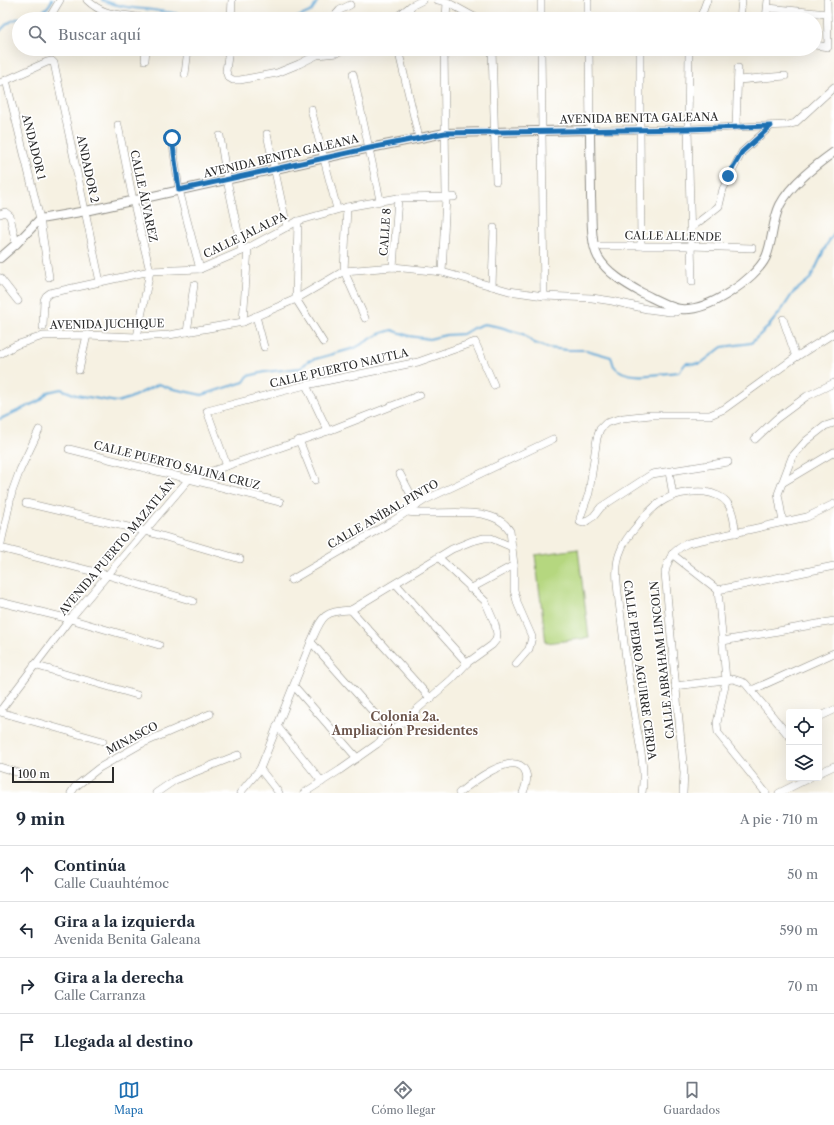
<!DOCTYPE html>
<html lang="es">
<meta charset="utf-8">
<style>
:root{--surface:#fff;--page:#f2f2f3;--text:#1f2937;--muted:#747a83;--line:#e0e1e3;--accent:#1f6fb2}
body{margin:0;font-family:"Libre Caslon Text",serif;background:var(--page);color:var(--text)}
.controls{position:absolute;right:12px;bottom:12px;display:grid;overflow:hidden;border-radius:4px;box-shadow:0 4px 16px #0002}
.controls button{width:36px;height:36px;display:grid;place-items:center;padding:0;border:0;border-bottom:1px solid var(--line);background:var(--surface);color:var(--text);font:20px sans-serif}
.scale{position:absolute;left:12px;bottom:10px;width:102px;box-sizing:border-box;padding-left:4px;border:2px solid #2b2b2b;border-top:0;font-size:11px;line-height:14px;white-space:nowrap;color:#2b2b2b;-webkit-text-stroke:3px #fff;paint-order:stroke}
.stop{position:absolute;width:12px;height:12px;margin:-9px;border:3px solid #1f6fb2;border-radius:50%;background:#fff}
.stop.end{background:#1f6fb2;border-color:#fff;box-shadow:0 1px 4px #0008}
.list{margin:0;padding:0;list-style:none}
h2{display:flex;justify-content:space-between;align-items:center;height:52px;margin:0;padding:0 16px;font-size:17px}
h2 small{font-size:13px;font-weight:400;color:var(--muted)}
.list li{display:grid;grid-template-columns:26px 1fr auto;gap:12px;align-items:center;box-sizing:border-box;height:56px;padding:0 16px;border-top:1px solid var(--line)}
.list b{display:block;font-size:15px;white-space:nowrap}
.list p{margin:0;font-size:13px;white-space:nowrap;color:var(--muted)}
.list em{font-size:13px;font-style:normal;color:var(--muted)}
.icon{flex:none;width:22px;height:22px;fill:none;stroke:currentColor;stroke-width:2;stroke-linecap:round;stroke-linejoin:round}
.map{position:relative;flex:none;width:834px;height:793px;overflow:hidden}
.search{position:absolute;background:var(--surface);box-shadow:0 4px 16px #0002;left:12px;right:12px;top:12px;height:44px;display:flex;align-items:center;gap:10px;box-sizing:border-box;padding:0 14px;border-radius:22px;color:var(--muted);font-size:15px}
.sheet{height:276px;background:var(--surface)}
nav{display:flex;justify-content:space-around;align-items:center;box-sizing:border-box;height:56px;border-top:1px solid var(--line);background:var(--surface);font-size:11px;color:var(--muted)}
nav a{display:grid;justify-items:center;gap:2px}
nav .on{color:var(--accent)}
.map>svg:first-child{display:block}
.green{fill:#b5d77f;stroke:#708155}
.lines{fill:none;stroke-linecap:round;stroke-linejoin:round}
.stream{stroke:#61a9d8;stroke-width:2}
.minor-casing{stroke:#908e86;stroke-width:8}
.tertiary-casing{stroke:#908e86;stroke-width:10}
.minor{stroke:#fff;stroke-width:7}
.tertiary{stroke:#fff;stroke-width:8}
.route{stroke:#1f6fb2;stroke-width:5}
.labels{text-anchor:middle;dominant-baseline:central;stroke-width:3.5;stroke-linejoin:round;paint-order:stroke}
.street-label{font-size:11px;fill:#2b2b2b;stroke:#fff}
.neighbourhood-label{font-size:12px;font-weight:bold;fill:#6c554b;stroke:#fff}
</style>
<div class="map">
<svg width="834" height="793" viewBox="0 0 834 793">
<rect width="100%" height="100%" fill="#fff"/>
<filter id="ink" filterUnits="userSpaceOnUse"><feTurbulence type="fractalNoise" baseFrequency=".025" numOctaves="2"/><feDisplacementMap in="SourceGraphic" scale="8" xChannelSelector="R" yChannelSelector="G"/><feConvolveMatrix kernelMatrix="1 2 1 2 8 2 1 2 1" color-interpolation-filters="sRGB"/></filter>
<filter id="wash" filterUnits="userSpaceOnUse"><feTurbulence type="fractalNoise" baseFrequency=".012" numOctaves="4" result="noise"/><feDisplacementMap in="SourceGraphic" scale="16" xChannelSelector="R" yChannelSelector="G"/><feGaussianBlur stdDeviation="0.9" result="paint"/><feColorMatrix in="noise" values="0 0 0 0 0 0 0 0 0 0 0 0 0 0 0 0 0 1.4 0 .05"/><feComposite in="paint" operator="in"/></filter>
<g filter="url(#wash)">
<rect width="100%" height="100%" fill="#f6f1e2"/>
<polygon class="green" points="578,549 589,638 546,643 535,555"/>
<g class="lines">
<g class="stream">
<path d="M102,0C121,8 139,8 159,11C173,12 186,16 199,19"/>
<polyline points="294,19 312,11 318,0"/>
<path d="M0,31C3,28 6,24 10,22C24,13 44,19 52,0"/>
<path d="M0,419L41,400L48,392L61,389L76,395L117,402L130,398L159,384L169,388L202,395L244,382L248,376L265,372L301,368L308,361L355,348L379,334L392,330L409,336L429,339L446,335L463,334L473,328L484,324L500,327L523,334L534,343L548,348L568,350H586L611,357C612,359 613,364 614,366C626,382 662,373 679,372L686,363L700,364L722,347L751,343L768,327L781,311L793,293L811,278L827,244L834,234"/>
</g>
</g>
</g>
<g filter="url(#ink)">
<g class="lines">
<g class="minor-casing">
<g id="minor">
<path d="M87,0C107,19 122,12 146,19"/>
<polyline points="438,0 447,2 478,19"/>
<polyline points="541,0 541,19"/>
<polyline points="588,1 588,19"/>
<polyline points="768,8 827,14"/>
<polyline points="51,15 60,0"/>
<polyline points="231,19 232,0"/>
<polyline points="332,19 340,10 350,5"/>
<polyline points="394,19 411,6 423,0"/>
<polyline points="406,19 411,6"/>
<polyline points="446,19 447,2"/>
<polyline points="700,19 707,0"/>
<polyline points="740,19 742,0"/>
<polyline points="766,19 768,0"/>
<polyline points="815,45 828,47 827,0"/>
<polyline points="229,49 226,71 228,77 233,80 240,80 277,73 299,64 317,55 337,53 342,49"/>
<polyline points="398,49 419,138"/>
<polyline points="492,49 496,181"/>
<polyline points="541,49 544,296"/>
<polyline points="589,49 590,130 688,129 788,125 795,123 834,87"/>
<polyline points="640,49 640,130 641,246"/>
<polyline points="690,49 689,54 688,129 692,282"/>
<polyline points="145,60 146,49"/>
<polyline points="185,74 188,49"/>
<polyline points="353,74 380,200"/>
<polyline points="6,80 40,219 49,277"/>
<polyline points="738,80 785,76"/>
<polyline points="0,83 47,62 52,61 54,63 100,282"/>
<polyline points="311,109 337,209"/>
<polyline points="118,125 133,200 150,271 137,337"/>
<polyline points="736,127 738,68"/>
<polyline points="267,134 287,227"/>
<polyline points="220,136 227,180 242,251"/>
<polyline points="172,138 179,190 200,269"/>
<polyline points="347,207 344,271 365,318"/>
<polyline points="0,214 5,212 10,216 16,244"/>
<polyline points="298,221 296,299 323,342"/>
<polyline points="691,228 719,206 723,189 742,152 771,126"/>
<polyline points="594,246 691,246 752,248"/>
<polyline points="393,267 398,198"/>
<polyline points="442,272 446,197 444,49"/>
<polyline points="0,278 18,301"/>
<polyline points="492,286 494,228"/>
<polyline points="256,316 264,347"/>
<polyline points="783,319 796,357"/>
<polyline points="243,322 248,248"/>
<polyline points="43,327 44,300 46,296 50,293 150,271 200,269 242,251 298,221 347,207 398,198 454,197"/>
<polyline points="187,332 194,285"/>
<polyline points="0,354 16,345 43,336 87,335 137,337 169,335 243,322 296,299 344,271 393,267 442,272 509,291 544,296 592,298 612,301 647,309 670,312 676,312 680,309"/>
<polyline points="79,370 87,335"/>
<polyline points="306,385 328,431"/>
<polyline points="755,439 776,419 807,396 834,383"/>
<polyline points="299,440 315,480"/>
<polyline points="69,449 280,502"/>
<polyline points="728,462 652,474 601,507 594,516 588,520 584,523 580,522 580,518 589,493 597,438 600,429 606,423 623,418 651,415 710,415 724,409 796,357 834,333"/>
<polyline points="227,466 207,411 306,385 418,362 475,342 494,385"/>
<polyline points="669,472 673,495"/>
<polyline points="400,474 417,506"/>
<polyline points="782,483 834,452"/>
<polyline points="26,503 145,531 240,559"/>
<path d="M408,512C437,517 493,502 510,531L514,565V590L518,605L532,637L529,649L516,664"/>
<polyline points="783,522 778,494 792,457 806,441 825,426 834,423"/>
<polyline points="0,548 107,575 193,601"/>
<polyline points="0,548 12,492 20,470 39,430"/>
<polyline points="672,554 718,590"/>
<polyline points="291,580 393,521 425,500 553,439"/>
<polyline points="396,584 467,663"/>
<polyline points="470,589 514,565"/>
<polyline points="718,590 726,680 717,723 718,733 766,793"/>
<polyline points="718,590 834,566"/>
<polyline points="0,602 70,619 159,645"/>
<polyline points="351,610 431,699"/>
<polyline points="723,641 834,621"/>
<polyline points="311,642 391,732"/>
<polyline points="34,665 137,695"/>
<polyline points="294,686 357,758"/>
<polyline points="675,686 733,679 745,683 789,736"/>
<polyline points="752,690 834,653"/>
<polyline points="0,711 70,619 189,479 328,431 420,395"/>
<polyline points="0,712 103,741"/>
<polyline points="819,717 834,710"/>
<polyline points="277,726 322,782"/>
<polyline points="0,767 29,776"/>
<polyline points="260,769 279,793"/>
<polyline points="819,773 834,766"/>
<polyline points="71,793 75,787 99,768 141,744 210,714"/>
<polyline points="156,793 175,780 238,755"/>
<path d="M240,793L260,769L311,642C322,617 322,611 351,610L452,549L472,541L484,538H491L512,547"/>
<polyline points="304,793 340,770 377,744 452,679 467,663 492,645 496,640 497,634 495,624 485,601 438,557"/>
<path d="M459,793C470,784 512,751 524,769C529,776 526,785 523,793"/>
<path d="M642,793C646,766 638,738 634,712C628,678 624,644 620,610C618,591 613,567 621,550C624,541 630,534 636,527C655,502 672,490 705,492C713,493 724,497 728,504C734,512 734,524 736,533"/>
<path d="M683,793L684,773L665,573C668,557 674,550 688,543L807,517L834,504"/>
<polyline points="779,793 809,778"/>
</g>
</g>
<g class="tertiary-casing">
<path id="tertiary" d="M0,258L16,244L40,219L86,211L370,148L445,133L590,130C590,153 591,175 591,197C592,214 590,242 598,257C607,273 626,284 642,293C653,298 670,308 681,309C707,312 755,280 766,257C773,241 772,221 780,205C791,184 816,165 834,152"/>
</g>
<use href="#minor" class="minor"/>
<use href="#tertiary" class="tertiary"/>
</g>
</g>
<g class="lines" filter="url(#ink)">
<polyline class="route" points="172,138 179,190 370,148 445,133 688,129 771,126 742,152 728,176"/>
</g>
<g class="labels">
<g class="street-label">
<text transform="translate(639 118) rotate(-1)">AVENIDA BENITA GALEANA</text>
<text transform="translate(34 147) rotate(76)">ANDADOR 1</text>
<text transform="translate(281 156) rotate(-13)">AVENIDA BENITA GALEANA</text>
<text transform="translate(88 169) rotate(78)">ANDADOR 2</text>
<text transform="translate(144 196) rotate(78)">CALLE ÁLVAREZ</text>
<text transform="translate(385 232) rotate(-86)">CALLE 8</text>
<text transform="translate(245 235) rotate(-26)">CALLE JALALPA</text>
<text transform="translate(673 236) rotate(1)">CALLE ALLENDE</text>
<text transform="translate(107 324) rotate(-1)">AVENIDA JUCHIQUE</text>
<text transform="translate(339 368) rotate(-13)">CALLE PUERTO NAUTLA</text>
<text transform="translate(177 465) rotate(14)">CALLE PUERTO SALINA CRUZ</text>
<text transform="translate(383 514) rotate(-30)">CALLE ANÍBAL PINTO</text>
<text transform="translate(117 547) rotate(-50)">AVENIDA PUERTO MAZATLÁN</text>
<text transform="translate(662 660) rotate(-96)">CALLE ABRAHAM LINCOLN</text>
<text transform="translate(640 670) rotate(82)">CALLE PEDRO AGUIRRE CERDA</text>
<text transform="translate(132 738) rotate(-28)">MINASCO</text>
</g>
<g class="neighbourhood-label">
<text x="405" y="716">Colonia 2a.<tspan x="405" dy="14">Ampliación Presidentes</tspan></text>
</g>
</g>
</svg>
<div class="controls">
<button><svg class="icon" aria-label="locate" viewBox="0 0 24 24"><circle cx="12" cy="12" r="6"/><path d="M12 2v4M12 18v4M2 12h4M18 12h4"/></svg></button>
<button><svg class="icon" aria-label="layers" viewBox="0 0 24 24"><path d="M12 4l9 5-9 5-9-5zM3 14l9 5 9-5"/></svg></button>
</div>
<div class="scale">100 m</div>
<div class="stop" style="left:172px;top:138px"></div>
<div class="stop end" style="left:728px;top:176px"></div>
<div class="search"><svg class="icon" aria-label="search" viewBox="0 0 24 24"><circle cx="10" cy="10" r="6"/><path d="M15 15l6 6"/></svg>Buscar aquí</div>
</div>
<section class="sheet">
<h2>9 min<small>A pie · 710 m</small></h2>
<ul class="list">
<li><svg class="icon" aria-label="ahead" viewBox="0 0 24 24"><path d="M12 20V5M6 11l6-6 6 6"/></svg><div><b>Continúa</b><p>Calle Cuauhtémoc</p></div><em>50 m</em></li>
<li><svg class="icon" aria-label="left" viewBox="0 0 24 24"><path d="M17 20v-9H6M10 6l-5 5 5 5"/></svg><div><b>Gira a la izquierda</b><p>Avenida Benita Galeana</p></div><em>590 m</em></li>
<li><svg class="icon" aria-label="right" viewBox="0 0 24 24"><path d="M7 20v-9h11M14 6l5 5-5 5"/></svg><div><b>Gira a la derecha</b><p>Calle Carranza</p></div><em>70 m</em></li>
<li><svg class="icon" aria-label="arrive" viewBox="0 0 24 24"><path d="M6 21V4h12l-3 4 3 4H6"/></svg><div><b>Llegada al destino</b></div></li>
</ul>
</section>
<nav>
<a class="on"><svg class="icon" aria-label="map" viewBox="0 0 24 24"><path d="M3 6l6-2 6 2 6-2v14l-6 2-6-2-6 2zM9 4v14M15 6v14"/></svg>Mapa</a>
<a><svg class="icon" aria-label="directions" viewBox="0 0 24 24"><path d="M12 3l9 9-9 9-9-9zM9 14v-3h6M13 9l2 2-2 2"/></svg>Cómo llegar</a>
<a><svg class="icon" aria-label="saved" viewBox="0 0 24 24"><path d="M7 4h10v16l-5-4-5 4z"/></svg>Guardados</a>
</nav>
